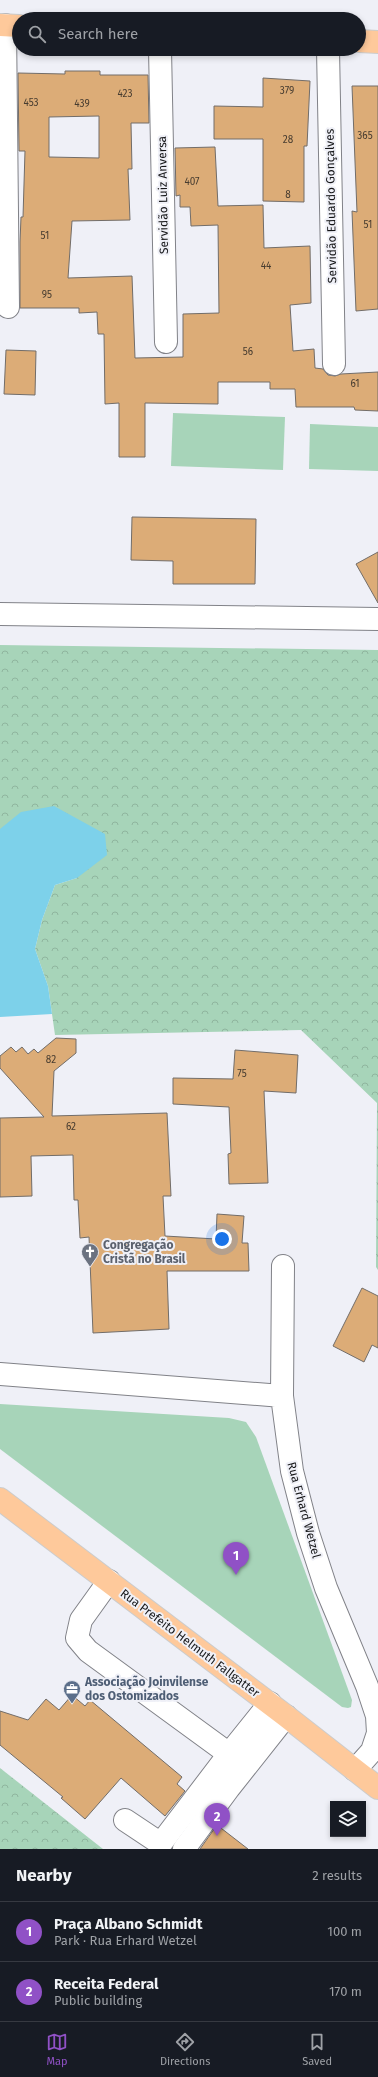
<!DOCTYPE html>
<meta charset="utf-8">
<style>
:root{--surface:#171b24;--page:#242831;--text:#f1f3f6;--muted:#9ea1a6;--line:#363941;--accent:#9051c6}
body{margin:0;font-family:"Fira Sans",sans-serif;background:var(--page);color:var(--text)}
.controls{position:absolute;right:12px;bottom:12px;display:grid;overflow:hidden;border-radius:0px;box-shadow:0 2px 6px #0003}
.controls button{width:36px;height:36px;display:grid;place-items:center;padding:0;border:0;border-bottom:1px solid var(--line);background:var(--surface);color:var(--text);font:20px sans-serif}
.you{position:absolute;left:222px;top:1239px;width:14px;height:14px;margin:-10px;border:3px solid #fff;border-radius:50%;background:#1a73e8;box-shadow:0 0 0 6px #1a73e833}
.badge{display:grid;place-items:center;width:26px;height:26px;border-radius:50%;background:var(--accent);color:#fff;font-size:13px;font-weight:700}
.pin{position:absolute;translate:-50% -33px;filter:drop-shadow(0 1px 2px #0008)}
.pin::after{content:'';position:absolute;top:21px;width:14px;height:12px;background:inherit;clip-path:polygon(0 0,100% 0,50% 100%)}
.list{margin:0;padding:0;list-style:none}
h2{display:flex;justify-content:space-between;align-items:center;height:52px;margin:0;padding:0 16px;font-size:17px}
h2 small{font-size:13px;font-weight:400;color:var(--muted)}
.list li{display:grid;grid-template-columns:26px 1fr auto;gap:12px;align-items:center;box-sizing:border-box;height:60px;padding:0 16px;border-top:1px solid var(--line)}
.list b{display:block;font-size:15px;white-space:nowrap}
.list p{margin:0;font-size:13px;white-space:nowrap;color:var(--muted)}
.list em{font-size:13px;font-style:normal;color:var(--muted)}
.icon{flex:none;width:22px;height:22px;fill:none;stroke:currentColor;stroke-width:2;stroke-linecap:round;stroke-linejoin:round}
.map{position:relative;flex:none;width:378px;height:1849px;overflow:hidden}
.search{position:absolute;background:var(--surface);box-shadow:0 2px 6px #0003;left:12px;right:12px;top:12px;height:44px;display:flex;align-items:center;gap:10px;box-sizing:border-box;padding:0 14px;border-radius:22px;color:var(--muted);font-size:15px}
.sheet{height:172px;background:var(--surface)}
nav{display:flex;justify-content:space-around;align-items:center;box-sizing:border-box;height:56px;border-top:1px solid var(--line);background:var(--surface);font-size:11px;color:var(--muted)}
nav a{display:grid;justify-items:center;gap:2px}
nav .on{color:var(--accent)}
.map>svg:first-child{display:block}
.forest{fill:url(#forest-crowns)}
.park{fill:#a7d4b9}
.water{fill:#7dd1ea}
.building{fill:#dcac77;stroke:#726d69;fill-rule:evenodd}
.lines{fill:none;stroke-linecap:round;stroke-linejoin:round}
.minor-casing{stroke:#818288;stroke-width:24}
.major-casing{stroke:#ccc;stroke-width:24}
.minor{stroke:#fff;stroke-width:22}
.major{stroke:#fec99b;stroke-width:22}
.labels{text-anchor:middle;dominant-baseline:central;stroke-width:4;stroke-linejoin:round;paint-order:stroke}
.number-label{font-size:10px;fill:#473c30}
.street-label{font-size:12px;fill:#151618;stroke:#eff0f7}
.worship-label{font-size:12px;font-weight:bold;fill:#5b616d;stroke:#eff0f7;text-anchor:start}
.service-label{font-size:12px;font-weight:bold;fill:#4e5e75;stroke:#eff0f7;text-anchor:start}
</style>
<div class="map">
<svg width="378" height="1849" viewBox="0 0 378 1849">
<defs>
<pattern id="forest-crowns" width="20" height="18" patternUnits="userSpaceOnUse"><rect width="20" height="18" fill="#a7d4b9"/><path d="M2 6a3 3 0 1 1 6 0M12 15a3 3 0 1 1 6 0" fill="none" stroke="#8fb59e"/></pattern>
</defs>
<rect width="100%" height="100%" fill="#eff0f7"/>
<g class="forest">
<polygon points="0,645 378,650 378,1270 376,1267 377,1103 301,1030 55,1035 48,986 35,949 42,920 55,885 77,878 0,829"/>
<polygon points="0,1768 103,1849 0,1849"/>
</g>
<g class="park">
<polygon points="173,413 285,417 283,470 171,466"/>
<polygon points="310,424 378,427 378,471 309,469"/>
<polygon points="0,1404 229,1418 246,1422 256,1437 352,1700 351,1707 348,1708 342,1707 0,1449"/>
</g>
<polygon class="water" points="54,806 105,834 107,855 77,878 55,885 42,920 35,949 48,986 52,1014 0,1017 0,829 21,812"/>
<g class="building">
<path d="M65,71H100V75H148L149,123H131L132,169H128L130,220L72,221L68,278L132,276L135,358L183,357V314L219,313L218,225L191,226L190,207H180V195L176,196L175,148L215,147L218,206L263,205L264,248L310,246L311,303L290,305L293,351L314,349L315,368L323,369L328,375L335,376L341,374L378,372V411L355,410L354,407H296L295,389H270V382H218V404L145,403V457H119V403L105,404L104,334H98L97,312L79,313V308H20V242L21,217H23L25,151H19L18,73L65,74ZM99,116V158L49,157V117Z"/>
<polygon points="263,78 310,81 307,146 304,146 304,202 263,201 263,139 214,139 214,106 263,107"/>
<polygon points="352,86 378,86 378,309 356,311 352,211 357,212"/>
<polygon points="6,350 36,351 35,395 4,394"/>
<polygon points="132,517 256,519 255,584 173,584 173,561 131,560"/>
<polygon points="378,552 378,603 356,564"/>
<polygon points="56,1038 76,1039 76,1053 54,1071 52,1116 167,1113 171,1196 163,1196 165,1236 216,1239 217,1214 244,1216 242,1243 248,1243 249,1271 167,1271 169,1329 93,1333 89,1237 80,1238 78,1200 74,1200 73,1155 31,1156 32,1196 0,1197 0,1118 44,1117 0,1068 0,1056 11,1047 16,1052 22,1047 28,1054 34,1049 38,1053"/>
<polygon points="235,1050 298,1055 296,1093 264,1091 268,1183 229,1184 228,1154 231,1153 229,1107 173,1104 173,1078 233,1079"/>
<polygon points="362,1288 378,1296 378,1348 372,1345 364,1362 333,1346"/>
<polygon points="72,1695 85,1706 90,1700 182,1777 177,1784 185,1791 165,1816 121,1778 85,1819 61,1798 63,1797 0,1745 0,1711 28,1720 46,1699 59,1710"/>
<polygon points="217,1825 248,1849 200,1849"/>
</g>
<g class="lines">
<g class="minor-casing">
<g id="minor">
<polyline points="5,25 8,307"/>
<polyline points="160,49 166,342"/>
<polyline points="328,49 334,364"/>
<polyline points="0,614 378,619"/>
<polyline points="0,1374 282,1396 292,1471 308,1533 326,1588 367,1686 377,1716 378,1733 372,1751 355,1770"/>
<polyline points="282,1396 283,1266"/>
<polyline points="109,1581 81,1620 77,1638 88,1651 229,1754 270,1703"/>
<polyline points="125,1820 158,1842 162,1842 229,1754"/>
<polyline points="184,1849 229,1788 286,1716"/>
</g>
</g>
<g class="major-casing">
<g id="major">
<polyline points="0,25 19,26"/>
<polyline points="359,41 378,42"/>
<polyline points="0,1499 286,1716 378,1788"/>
</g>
</g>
<use href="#minor" class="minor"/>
<use href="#major" class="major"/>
</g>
<defs>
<g id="church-pin" transform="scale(0.9)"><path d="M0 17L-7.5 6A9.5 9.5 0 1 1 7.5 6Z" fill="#6b7280" stroke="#eff0f7"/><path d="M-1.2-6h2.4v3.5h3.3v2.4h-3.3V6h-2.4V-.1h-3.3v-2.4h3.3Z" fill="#fff"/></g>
<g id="office-pin" transform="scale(0.9)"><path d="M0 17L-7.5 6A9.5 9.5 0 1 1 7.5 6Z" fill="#5c6f8a" stroke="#eff0f7"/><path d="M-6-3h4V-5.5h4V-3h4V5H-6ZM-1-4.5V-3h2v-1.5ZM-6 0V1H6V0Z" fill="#fff"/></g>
</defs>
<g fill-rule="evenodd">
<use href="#church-pin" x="90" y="1252"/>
<use href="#office-pin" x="72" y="1689"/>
</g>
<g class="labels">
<g class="number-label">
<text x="287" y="91">379</text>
<text x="125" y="94">423</text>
<text x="31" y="103">453</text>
<text x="82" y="104">439</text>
<text x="365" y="136">365</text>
<text x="288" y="140">28</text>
<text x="192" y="182">407</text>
<text x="288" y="195">8</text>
<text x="368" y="225">51</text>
<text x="45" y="236">51</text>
<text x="266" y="266">44</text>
<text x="47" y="295">95</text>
<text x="248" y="352">56</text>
<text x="355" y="384">61</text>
<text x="51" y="1060">82</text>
<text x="242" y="1074">75</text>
<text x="71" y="1127">62</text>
</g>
<g class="street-label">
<text transform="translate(163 195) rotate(-91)">Servidão Luiz Anversa</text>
<text transform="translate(331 206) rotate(-91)">Servidão Eduardo Gonçalves</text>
<text transform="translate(304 1510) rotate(75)">Rua Erhard Wetzel</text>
<text transform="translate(190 1643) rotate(37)">Rua Prefeito Helmuth Fallgatter</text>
</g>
<g class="worship-label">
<text x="103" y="1245">Congregação<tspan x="103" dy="14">Cristã no Brasil</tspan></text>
</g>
<g class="service-label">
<text x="85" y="1682">Associação Joinvilense<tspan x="85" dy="14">dos Ostomizados</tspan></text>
</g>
</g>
</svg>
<div class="controls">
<button><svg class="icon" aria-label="layers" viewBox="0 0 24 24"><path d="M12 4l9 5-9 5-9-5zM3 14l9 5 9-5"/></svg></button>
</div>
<div class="you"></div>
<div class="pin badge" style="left:236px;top:1575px">1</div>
<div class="pin badge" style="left:217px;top:1836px">2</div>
<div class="search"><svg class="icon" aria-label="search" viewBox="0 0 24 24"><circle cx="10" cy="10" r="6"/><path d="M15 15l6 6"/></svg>Search here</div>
</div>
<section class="sheet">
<h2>Nearby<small>2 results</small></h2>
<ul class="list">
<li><span class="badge">1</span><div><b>Praça Albano Schmidt</b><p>Park · Rua Erhard Wetzel</p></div><em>100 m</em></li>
<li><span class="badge">2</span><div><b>Receita Federal</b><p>Public building</p></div><em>170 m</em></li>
</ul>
</section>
<nav>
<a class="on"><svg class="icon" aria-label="map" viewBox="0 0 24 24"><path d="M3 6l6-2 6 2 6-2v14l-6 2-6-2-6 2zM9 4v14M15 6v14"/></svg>Map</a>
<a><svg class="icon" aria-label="directions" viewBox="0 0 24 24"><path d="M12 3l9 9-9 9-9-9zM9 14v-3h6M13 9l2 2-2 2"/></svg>Directions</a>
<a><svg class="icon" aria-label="saved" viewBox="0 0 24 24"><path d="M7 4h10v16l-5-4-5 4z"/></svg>Saved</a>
</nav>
